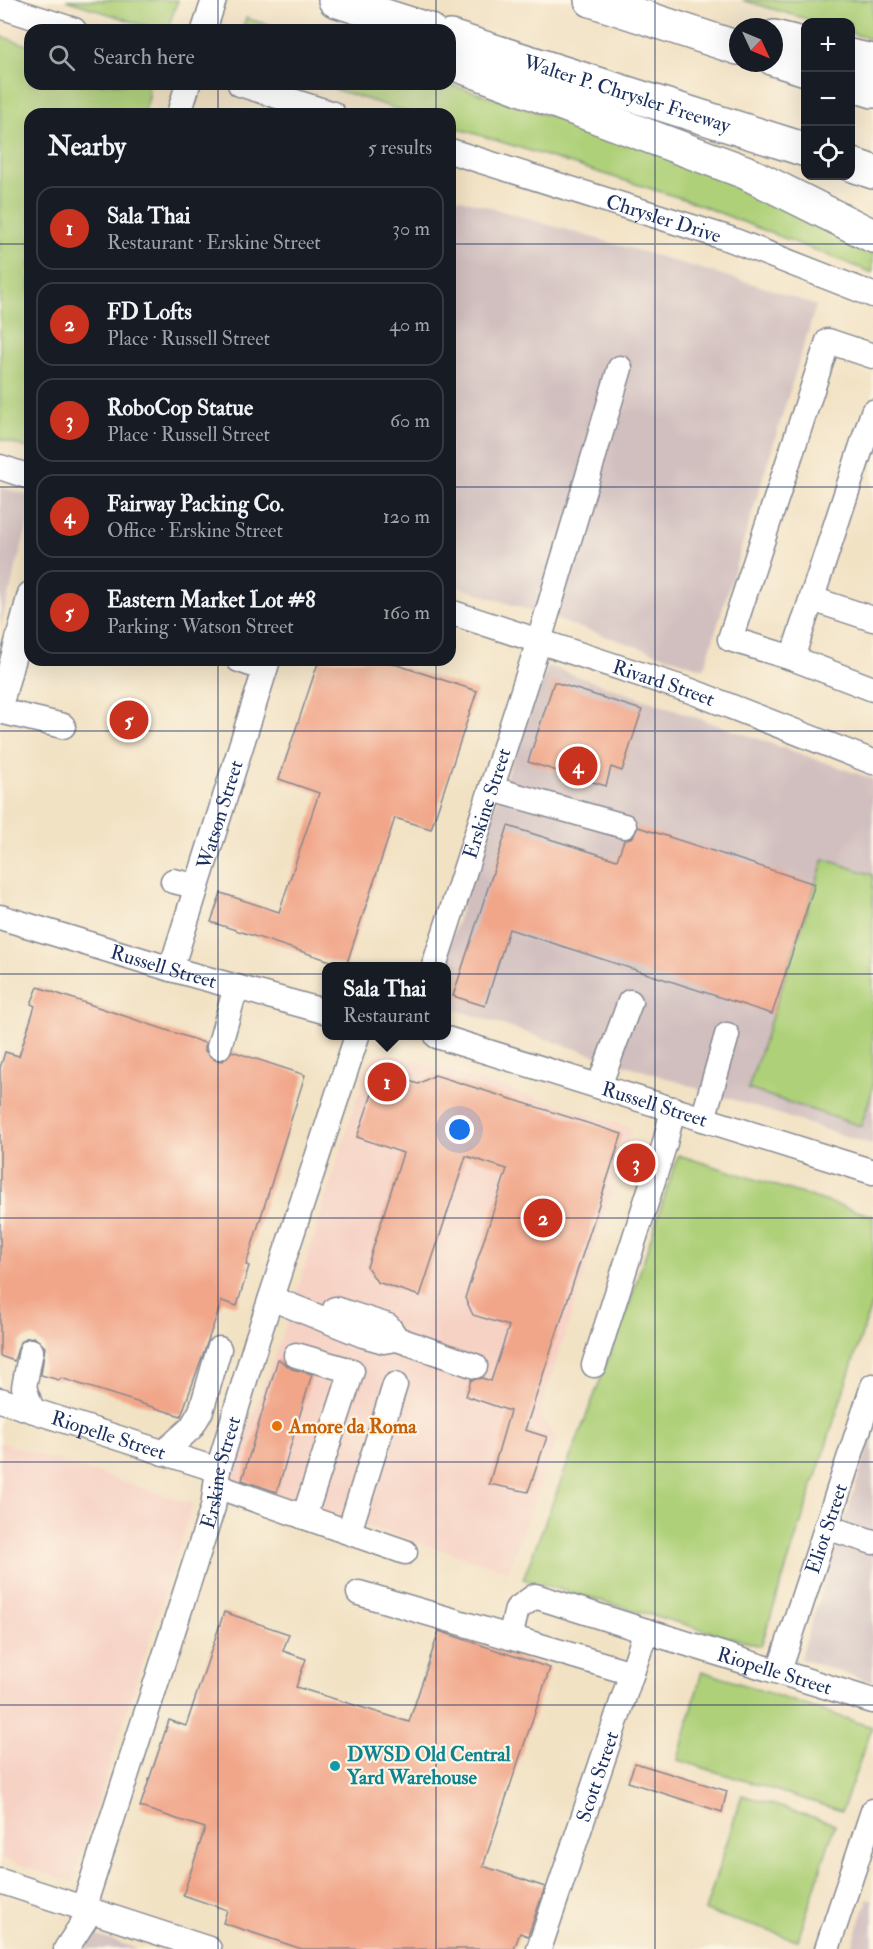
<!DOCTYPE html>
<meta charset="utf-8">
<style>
:root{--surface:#171b24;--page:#20242c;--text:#f1f3f6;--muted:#9ea1a6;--line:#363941;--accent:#c8321e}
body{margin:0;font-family:"IM FELL Double Pica",serif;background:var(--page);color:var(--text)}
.controls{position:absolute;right:18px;top:18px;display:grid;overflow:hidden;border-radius:12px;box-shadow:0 6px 24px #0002}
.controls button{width:54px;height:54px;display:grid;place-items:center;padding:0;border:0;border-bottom:2px solid var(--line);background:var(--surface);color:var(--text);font:30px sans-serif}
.compass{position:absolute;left:729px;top:18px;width:54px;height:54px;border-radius:50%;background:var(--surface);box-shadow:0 6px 24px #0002;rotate:134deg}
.you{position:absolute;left:460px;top:1130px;width:21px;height:21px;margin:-15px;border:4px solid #fff;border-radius:50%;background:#1a73e8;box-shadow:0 0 0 9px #1a73e833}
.badge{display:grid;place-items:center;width:39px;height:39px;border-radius:50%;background:var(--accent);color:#fff;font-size:20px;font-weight:700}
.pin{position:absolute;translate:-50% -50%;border:3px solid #fff;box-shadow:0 2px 6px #0006}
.popup{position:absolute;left:322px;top:962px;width:129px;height:78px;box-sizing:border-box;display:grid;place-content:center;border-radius:12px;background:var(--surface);filter:drop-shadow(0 2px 4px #0005);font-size:20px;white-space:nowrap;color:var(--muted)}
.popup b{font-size:22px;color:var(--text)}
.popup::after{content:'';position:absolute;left:50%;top:100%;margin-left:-12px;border:12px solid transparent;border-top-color:var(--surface)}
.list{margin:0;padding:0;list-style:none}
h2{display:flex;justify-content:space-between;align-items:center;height:78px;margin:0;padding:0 24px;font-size:26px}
h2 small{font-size:20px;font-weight:400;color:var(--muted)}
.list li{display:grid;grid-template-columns:39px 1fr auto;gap:18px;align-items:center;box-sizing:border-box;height:84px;margin:0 12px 12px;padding:0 12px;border:2px solid var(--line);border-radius:18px}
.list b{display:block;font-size:22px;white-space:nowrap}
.list p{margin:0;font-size:20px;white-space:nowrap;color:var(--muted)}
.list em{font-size:20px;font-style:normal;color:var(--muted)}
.icon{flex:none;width:33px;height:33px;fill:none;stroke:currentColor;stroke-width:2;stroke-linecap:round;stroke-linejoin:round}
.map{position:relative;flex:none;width:873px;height:1949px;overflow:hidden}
.search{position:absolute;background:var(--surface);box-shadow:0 6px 24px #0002;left:24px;top:24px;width:432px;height:66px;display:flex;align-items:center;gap:15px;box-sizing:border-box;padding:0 21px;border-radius:18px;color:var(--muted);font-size:22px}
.panel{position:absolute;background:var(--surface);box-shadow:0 6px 24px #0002;left:24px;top:108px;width:432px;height:558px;border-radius:18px}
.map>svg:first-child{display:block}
.built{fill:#f6d2c5}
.industrial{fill:#d1bfbf}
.green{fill:#aed078;stroke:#64806b;stroke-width:1.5}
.building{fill:#f1a689}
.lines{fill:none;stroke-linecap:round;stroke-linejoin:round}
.minor-casing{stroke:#868891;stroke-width:27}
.highway-casing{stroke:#868891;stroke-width:36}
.minor{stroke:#fff;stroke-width:24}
.highway{stroke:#fff;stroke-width:33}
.grid{fill:none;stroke:#1b2f5e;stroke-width:1.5;stroke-opacity:0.55}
.food-dot{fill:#e8710a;stroke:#fcf5e5;stroke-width:2}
.culture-dot{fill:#0f9aa8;stroke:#fcf5e5;stroke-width:2}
.labels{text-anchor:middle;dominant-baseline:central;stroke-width:4.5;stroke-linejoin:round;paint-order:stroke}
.street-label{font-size:20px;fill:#1b2f5e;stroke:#fcf5e5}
.food-label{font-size:20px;font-weight:bold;fill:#c56008;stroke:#fcf5e5;text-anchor:start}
.culture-label{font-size:20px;font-weight:bold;fill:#0d838f;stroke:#fcf5e5;text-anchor:start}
</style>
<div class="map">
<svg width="873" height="1949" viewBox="0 0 873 1949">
<rect width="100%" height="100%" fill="#fcf5e5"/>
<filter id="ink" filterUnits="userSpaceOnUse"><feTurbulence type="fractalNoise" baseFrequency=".0167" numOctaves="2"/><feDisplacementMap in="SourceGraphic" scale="12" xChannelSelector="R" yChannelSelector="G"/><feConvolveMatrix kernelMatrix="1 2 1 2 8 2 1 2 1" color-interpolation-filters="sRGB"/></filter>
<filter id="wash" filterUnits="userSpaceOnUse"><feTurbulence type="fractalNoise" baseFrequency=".008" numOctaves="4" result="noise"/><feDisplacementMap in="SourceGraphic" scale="24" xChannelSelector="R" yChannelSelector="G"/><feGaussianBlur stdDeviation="1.35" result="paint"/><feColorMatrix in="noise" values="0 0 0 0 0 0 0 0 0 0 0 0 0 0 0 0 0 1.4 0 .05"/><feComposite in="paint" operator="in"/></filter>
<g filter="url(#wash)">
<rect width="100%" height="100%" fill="#f2e2c4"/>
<g class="built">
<polygon points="383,1051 632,1128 539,1414 557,1439 508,1571 246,1489 230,1479 293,1305 367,1064"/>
<polygon points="0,1442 193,1504 72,1882 0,1858"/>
</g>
<g class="industrial">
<polygon points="450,196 767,288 816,306 704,669 450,584"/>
<polygon points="0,487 30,496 30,516 0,627"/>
<polygon points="548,666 873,779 873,1145 447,1007 447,966 443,966 491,816"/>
<polygon points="873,1432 873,1682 800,1659"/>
<polygon points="868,1898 873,1900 873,1949 851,1949"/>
<polygon points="90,1934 139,1949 86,1949"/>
</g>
<g class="green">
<polygon points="66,0 178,0 167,30 158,30"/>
<polygon points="742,0 873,0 873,40 851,33 850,22 817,22"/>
<polygon points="246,18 283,30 242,30"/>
<polygon points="0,36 30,46 30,84 148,84 149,97 144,114 30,114 30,449 0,439"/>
<polygon points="318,84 449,84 671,154 873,250 873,273 687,200 450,126 450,114 413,114"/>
<polygon points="824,859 873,875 873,1088 861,1126 748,1089"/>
<polygon points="678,1155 873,1216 873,1300 761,1646 523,1579 627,1311"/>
<polygon points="702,1671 872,1727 842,1811 678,1760"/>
<polygon points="742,1795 835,1824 798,1940 705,1911"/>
</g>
<g id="blocks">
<g class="building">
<polygon points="319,660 382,660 477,691 431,829 395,818 346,966 211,922 221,893 279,912 319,793 279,779"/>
<polygon points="554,682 642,710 622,771 611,767 606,786 528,762"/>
<polygon points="508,826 617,860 624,840 633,837 638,827 815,884 772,1014 509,929 485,1006 453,996"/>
<polygon points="38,987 205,1043 205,1051 215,1060 223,1061 232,1051 305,1075 246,1265 249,1266 237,1306 222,1301 181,1416 61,1378 59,1380 41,1375 45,1347 34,1337 26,1338 20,1342 14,1361 0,1356 0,1068 5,1052 19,1056 35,1006 31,1004"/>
<polygon points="380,1071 418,1084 435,1075 622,1134 525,1430 547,1437 528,1492 489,1484 510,1411 466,1396 471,1380 482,1378 491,1381 509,1326 473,1315 465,1298 507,1169 466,1156 420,1296 377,1282 367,1267 403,1153 357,1137"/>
<polygon points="278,1359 292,1369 312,1374 277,1492 242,1480"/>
<polygon points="224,1612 289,1634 283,1651 306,1659 296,1687 409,1722 439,1631 550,1668 483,1866 545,1887 528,1936 520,1933 514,1949 302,1949 223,1923 227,1910 183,1895 205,1828 140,1807 169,1720 186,1726"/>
<polygon points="635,1763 727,1791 722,1812 628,1782"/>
</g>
</g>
</g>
<g filter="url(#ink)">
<use href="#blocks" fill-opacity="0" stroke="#868891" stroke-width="1.5"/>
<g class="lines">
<g class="minor-casing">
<g id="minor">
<polyline points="0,6 74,30"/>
<polyline points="204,30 214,0"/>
<polyline points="240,84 333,114"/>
<polyline points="179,114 188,84"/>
<path id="s1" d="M450,151L730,239L873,295"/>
<polyline points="873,412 792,658 873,689"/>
<polyline points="0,467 30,477"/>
<polyline points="812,599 873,619"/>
<path id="s2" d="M450,612L691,691L873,762"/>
<polyline points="792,658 730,639 828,341 873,356"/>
<polyline points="239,660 265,669"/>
<polyline points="0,707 30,594"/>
<polyline points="0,711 63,726"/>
<polyline points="492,789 624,826"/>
<polyline points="173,881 196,886"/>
<path id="s3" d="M0,917L171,969L327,1012"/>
<path id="s4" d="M434,966L539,641L620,368"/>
<path id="s5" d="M171,969L268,660"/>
<path id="s6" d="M437,1036L873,1172"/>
<polyline points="219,1047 236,987"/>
<polyline points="599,1086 630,1002"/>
<polyline points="703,1119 727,1035"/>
<polyline points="271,1298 363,1335 384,1341 397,1339 475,1366"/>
<polyline points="333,1316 335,1309 388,1326 397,1339"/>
<polyline points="31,1351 24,1387 32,1410"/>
<polyline points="296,1355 352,1371 304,1517"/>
<polyline points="594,1365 665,1143 673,1109"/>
<path id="s7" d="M0,1400L218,1470"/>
<polyline points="163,1453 191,1428 201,1411 219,1349"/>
<polyline points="216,1486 405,1552"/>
<polyline points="826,1527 873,1542"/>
<polyline points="349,1532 395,1385"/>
<polyline points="359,1593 632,1673"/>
<polyline points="510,1637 517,1609 535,1596 646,1631"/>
<path id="s8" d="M779,1671L873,1386"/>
<polyline points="0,1881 209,1949"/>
<path id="s9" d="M83,1909L213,1507L218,1470L257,1340L357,1036"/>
<polyline points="66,1949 90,1912"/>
<path id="s10" d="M539,1949L646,1631L873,1701"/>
<polyline points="827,1949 873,1811"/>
</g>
</g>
<g class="highway-casing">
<g id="highway">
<polyline points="335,0 429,30"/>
<polyline points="591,0 738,48"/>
<path id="s11" d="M450,37L806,150"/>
<polyline points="774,37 806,45"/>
<polyline points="850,56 873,61"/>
<polyline points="774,59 806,69"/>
<polyline points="450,62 745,172 873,236"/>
<polyline points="850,84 873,91"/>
<polyline points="850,164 873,172"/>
</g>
</g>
<use href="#minor" class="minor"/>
<use href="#highway" class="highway"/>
</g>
</g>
<path class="grid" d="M218,0V30M436,0V30M655,0V1949M218,84V114M436,84V114M0,244H30M450,244H873M0,487H30M450,487H873M218,660V1949M436,660V1949M0,731H873M0,974H873M0,1218H873M0,1462H873M0,1705H873"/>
<circle class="food-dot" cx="277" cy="1426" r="6"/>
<circle class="culture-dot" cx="335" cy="1766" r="6"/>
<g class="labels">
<g class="street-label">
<text stroke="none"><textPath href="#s11" startOffset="186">Walter P. Chrysler Freeway</textPath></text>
<text stroke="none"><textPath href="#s1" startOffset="224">Chrysler Drive</textPath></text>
<text stroke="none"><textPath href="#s2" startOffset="225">Rivard Street</textPath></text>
<text stroke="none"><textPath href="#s4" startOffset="171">Erskine Street</textPath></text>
<text stroke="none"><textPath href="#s5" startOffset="162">Watson Street</textPath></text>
<text stroke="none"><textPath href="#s3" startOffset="171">Russell Street</textPath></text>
<text stroke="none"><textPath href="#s6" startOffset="228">Russell Street</textPath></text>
<text stroke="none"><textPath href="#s7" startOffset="114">Riopelle Street</textPath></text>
<text stroke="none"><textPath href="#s9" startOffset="458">Erskine Street</textPath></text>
<text stroke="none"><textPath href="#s8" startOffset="150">Eliot Street</textPath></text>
<text stroke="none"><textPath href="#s10" startOffset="470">Riopelle Street</textPath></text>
<text stroke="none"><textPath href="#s10" startOffset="182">Scott Street</textPath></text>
</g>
<g class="food-label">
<text x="289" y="1426">Amore da Roma</text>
</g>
<g class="culture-label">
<text x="347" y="1754">DWSD Old Central<tspan x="347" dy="23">Yard Warehouse</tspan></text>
</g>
</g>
</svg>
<div class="controls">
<button>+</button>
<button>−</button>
<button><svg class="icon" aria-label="locate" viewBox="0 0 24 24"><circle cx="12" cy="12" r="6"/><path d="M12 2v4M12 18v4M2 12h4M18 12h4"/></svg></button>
</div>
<svg class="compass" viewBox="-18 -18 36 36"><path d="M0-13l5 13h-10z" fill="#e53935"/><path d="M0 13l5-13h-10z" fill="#9ea1a6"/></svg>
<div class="you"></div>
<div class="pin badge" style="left:387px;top:1082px">1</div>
<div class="popup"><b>Sala Thai</b>Restaurant</div>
<div class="pin badge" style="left:543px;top:1218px">2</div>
<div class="pin badge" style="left:636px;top:1163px">3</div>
<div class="pin badge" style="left:578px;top:766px">4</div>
<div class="pin badge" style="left:129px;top:720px">5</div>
<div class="search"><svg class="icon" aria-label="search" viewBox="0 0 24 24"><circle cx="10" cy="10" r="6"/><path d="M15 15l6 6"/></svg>Search here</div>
<section class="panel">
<h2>Nearby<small>5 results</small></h2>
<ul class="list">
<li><span class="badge">1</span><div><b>Sala Thai</b><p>Restaurant · Erskine Street</p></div><em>30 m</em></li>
<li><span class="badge">2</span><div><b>FD Lofts</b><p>Place · Russell Street</p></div><em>40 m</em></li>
<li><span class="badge">3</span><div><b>RoboCop Statue</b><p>Place · Russell Street</p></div><em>60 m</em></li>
<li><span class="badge">4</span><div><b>Fairway Packing Co.</b><p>Office · Erskine Street</p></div><em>120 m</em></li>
<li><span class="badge">5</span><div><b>Eastern Market Lot #8</b><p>Parking · Watson Street</p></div><em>160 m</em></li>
</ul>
</section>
</div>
